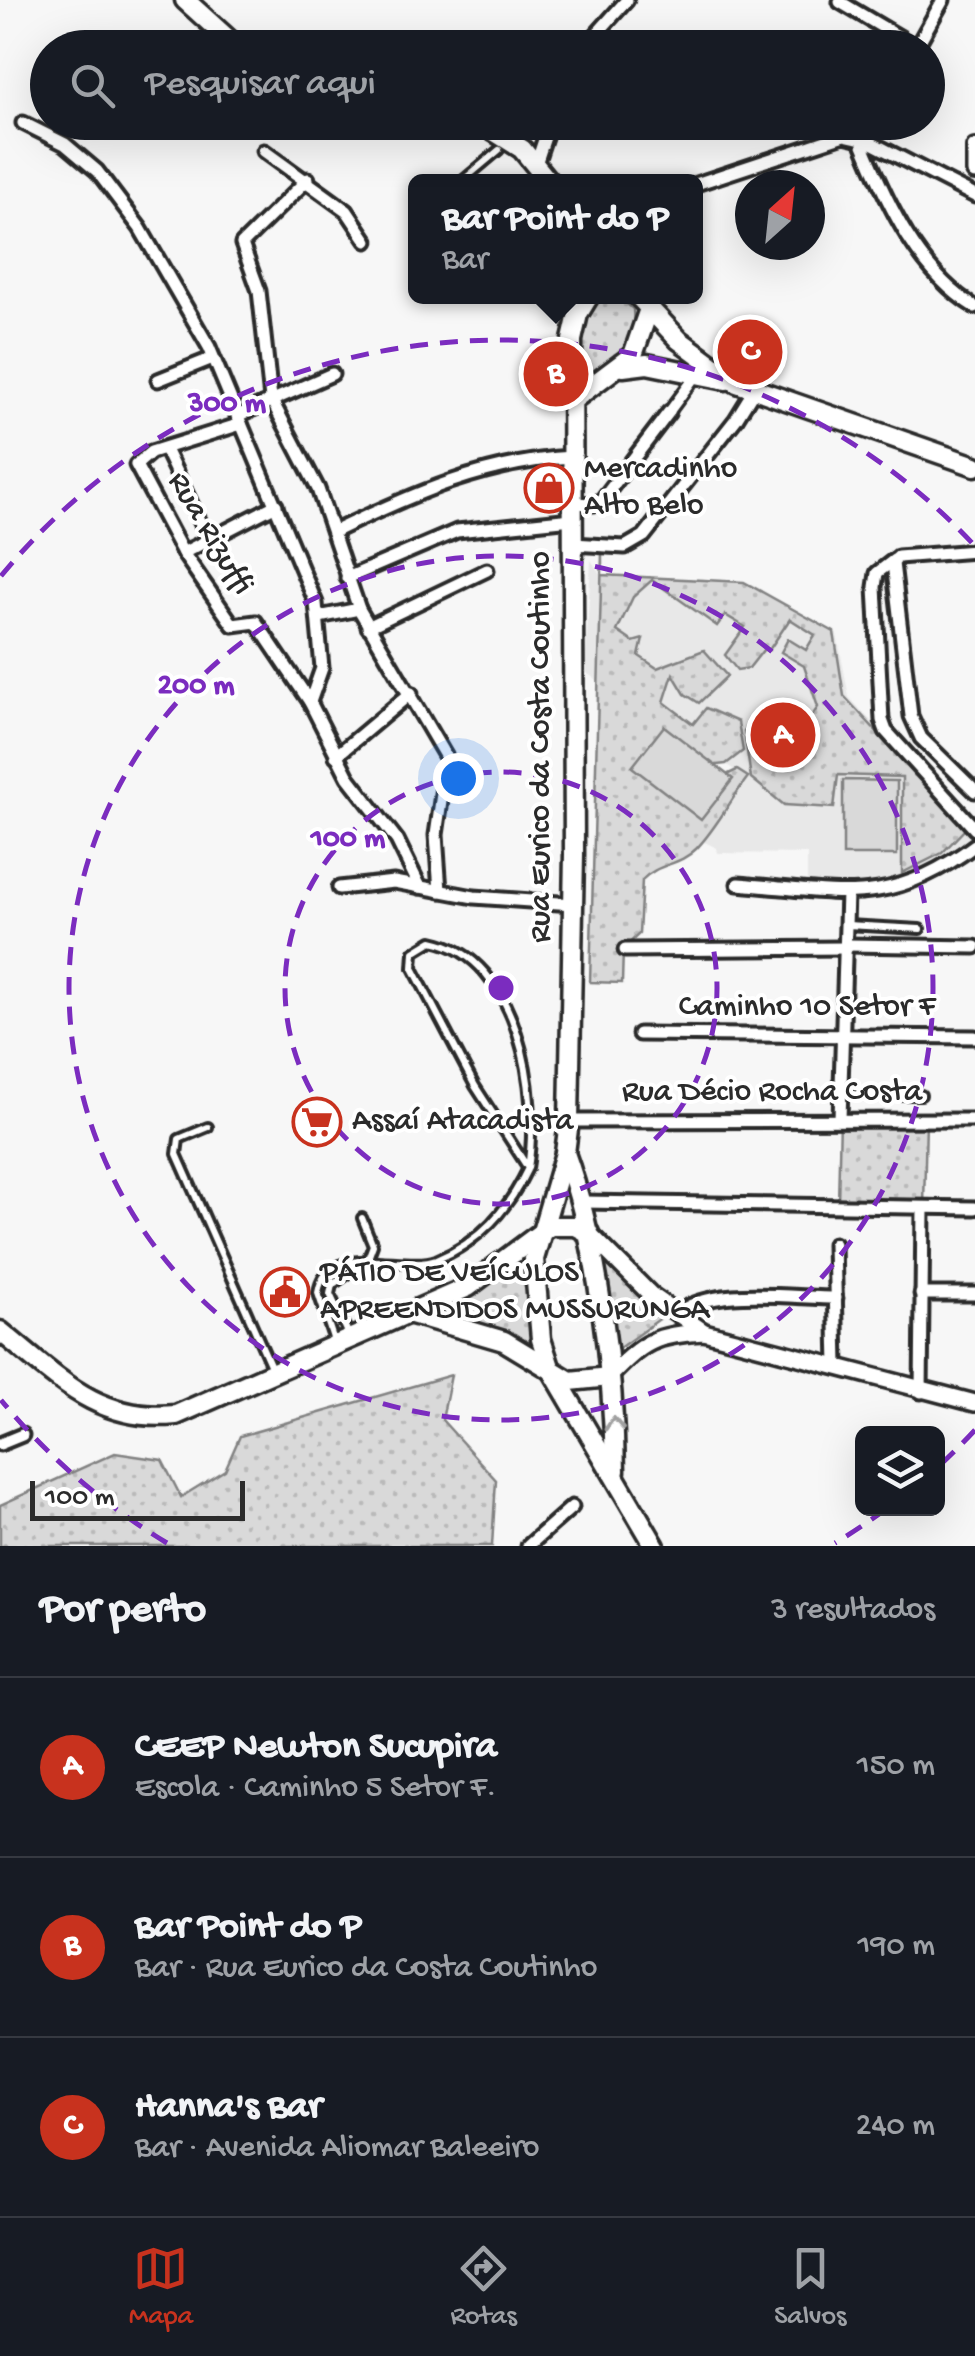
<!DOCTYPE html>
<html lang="pt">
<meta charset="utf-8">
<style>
:root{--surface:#171b24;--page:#242831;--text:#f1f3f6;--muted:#9ea1a6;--line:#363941;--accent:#c8321e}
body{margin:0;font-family:"Gochi Hand",sans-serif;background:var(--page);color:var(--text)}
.controls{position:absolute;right:30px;bottom:30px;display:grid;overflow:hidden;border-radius:15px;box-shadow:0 10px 40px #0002}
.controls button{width:90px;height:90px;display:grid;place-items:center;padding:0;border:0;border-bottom:2px solid var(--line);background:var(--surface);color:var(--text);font:50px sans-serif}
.compass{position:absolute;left:735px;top:170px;width:90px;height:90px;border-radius:50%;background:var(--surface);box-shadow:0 10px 40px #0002;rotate:27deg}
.scale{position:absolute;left:30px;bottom:25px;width:215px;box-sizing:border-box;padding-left:10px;border:5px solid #2b2b2b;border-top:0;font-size:28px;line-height:35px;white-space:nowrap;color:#2b2b2b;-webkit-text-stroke:8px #fff;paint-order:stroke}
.you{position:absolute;left:458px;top:778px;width:35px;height:35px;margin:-25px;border:8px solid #fff;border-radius:50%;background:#1a73e8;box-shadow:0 0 0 15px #1a73e833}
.badge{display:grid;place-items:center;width:65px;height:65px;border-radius:50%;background:var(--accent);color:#fff;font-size:32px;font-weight:700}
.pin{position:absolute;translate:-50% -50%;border:5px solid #fff;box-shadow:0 2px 10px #0006}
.popup{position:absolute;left:408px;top:174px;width:295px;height:130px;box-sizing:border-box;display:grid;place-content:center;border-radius:15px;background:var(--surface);filter:drop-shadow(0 2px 8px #0005);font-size:32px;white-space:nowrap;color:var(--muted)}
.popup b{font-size:38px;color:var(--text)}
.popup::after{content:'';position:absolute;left:50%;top:100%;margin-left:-20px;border:20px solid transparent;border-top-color:var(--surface)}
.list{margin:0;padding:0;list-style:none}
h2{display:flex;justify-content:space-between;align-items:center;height:130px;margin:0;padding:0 40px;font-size:42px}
h2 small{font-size:32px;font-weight:400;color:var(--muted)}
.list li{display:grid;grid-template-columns:65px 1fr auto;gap:30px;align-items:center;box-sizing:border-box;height:180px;padding:0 40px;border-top:2px solid var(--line)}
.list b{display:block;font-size:38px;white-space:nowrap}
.list p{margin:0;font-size:32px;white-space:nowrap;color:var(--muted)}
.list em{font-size:32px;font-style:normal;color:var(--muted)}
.icon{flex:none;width:55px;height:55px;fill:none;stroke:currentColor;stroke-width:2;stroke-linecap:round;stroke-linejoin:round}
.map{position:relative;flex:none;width:975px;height:1546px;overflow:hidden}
.search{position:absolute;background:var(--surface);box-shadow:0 10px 40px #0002;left:30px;right:30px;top:30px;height:110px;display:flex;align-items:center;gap:25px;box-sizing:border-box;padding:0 35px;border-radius:55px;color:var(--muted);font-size:38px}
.sheet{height:670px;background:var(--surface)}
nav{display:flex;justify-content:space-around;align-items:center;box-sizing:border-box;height:140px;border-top:2px solid var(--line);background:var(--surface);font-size:28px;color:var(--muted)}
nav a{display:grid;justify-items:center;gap:5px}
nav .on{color:var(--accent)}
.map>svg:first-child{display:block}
.built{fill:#e8e8e8}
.green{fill:url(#green-dots);stroke:#828282;stroke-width:2.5}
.pitch{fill:#d9d9d9;stroke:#828282;stroke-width:2.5}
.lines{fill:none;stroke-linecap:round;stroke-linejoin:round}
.service-casing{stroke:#2b2b2b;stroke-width:14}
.pedestrian-casing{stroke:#2b2b2b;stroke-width:16}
.minor-casing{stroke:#2b2b2b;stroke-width:19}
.tertiary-casing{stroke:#2b2b2b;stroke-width:22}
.secondary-casing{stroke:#2b2b2b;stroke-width:25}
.service{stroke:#fff;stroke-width:6}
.pedestrian{stroke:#fff;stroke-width:9}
.minor{stroke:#fff;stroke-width:11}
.tertiary{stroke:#fff;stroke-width:15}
.secondary{stroke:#fff;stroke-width:18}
.oneway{stroke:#a0a0a0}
.ring{fill:none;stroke:#7b2cbf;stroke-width:5;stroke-dasharray:18 12}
.labels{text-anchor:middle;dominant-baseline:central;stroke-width:8;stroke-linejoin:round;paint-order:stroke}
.poi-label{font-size:32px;fill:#2b2b2b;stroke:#fff;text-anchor:start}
.street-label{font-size:32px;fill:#2b2b2b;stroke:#fff}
.centre{fill:#7b2cbf;stroke:#fff;stroke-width:5}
.ring-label{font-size:30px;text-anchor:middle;font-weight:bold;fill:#7b2cbf;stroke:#fff;stroke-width:8;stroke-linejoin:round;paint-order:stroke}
</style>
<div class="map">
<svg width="975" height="1546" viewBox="0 0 975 1546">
<defs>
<pattern id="green-dots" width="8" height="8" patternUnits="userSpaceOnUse" patternTransform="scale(2.5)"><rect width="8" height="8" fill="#d9d9d9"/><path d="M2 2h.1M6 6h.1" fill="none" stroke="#bababa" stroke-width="1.8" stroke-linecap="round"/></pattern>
</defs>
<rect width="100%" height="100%" fill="#f7f7f7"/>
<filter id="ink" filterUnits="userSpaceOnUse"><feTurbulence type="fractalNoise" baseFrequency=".01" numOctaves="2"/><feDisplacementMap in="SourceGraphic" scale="20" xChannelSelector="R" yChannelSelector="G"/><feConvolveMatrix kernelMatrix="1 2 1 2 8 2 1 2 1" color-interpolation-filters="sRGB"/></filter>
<g filter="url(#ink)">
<polygon class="built" points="591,560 601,575 752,584 837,634 849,697 975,835 941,863 905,880 847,892 807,889 807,854 718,853 717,848 694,837 742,775 585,672"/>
<g class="green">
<path d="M603,297H619L633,309C637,348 614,361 583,380C583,350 578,316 603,297Z"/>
<path d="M602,552V575L744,582L834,632L844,696L966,828L942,853L902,873V777L838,775L834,808L784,805L751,778L744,731L760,708L783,721L778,729L796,740L818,707L804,666L781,652L788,639L806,650L815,635L790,619L769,650L764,649L749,668L737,670L725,655L745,627L725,615L717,626L652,580L633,597L617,631L633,642L643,639L639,656L657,668L704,650L727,676L699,703L685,694L673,674L664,702L693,724L706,708L738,722L743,751L726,764L707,766L716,780L737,770L748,777C731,799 715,830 696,849C679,866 658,863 642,880L639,934L623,949L622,983L590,982Z"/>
<polygon points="840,1118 926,1120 924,1206 838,1204"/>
<polygon points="526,1258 536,1348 444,1313"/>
<polygon points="600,1259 665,1315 611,1354"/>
<polygon points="451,1375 442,1420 496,1480 492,1546 0,1546 0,1505 115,1453 162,1460 181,1497 225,1470 240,1436"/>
</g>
<g class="pitch">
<polygon points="664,726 733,779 701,820 632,767"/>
<polygon points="843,780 897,781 897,855 843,855"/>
</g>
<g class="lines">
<g class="service-casing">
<g id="service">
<polyline points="461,182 499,150"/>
<polyline points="847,925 920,929"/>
<polyline points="842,1094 921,1095"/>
<polyline points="208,1127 179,1139 177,1154 272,1369"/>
<polyline points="349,1335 330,1294 332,1285 367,1261 373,1245 362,1218"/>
<path d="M334,1341L318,1293C326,1239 404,1272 436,1260C480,1242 508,1210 528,1168L475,1086L413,968L414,952L432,941C519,958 540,1095 528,1168"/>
</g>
</g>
<g class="pedestrian-casing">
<polyline id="pedestrian" points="669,412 697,374"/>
</g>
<g class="minor-casing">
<g id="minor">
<polyline points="840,2 916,47"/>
<polyline points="584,48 627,0"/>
<polyline points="916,48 943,0"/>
<path d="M876,122L863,145C888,205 919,273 975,307"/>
<polyline points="23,123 65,144 97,171 140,228 209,347 316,603 322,668 310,702 348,777 397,840 420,887"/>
<polyline points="264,151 347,211 367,241"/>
<polyline points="536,164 550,122"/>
<polyline points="308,179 242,244 259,291 271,399 318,489 359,609 447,759 436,835 440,891"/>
<polyline points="696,184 844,135 866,140 975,196"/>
<polyline points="158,380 213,358"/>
<polyline points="237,416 332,374"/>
<polyline points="241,424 151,452 136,465 183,553 233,625 256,622 310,702"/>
<polyline points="165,449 207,537"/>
<polyline points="572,503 594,504 602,500 669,412"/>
<path d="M333,532C410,495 486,461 573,457"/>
<polyline points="572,544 625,547 644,536 736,419 754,390"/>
<polyline points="975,551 898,557 893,563 911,716 921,738 975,791"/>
<polyline points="183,553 276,505"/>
<polyline points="894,560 877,573 875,587 882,720 886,731 975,829"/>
<polyline points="347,578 457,531 572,519"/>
<polyline points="319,617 359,609"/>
<polyline points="368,627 487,570"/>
<polyline points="336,756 411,693"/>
<path d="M738,884C838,892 889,910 975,845"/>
<polyline points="339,888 394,882 474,897 573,904"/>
<polyline points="847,945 975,947"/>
<polyline points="625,950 847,948"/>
<polyline points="639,1034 975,1037"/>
<polyline points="840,1119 847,893"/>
<polyline points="569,1121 975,1120"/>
<polyline points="583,1202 975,1208"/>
<polyline points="834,1244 837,1365"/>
<polyline points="921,1294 975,1294"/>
<path d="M677,1314C711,1285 791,1298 836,1298"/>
<polyline points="921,1392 923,1208"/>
<polyline points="0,1444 22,1435"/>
<polyline points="528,1546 572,1507"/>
</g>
</g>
<g class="tertiary-casing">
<g id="tertiary">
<polyline points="975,148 975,172"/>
<polyline points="589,1233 651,1295 704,1332"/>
<path d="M609,1377C644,1341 654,1335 704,1332L975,1403"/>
</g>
</g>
<g class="secondary-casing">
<g id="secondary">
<polyline points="185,0 238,48"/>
<polyline points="479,122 522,149 549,182"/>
<polyline points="589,296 578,314 572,340 574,854 569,1121 565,1153 534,1259 541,1339 550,1367 655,1546"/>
<polyline points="638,296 679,340 737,383 975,466"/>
<polyline points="623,367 647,364 726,380"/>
<polyline points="573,400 633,355 649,309"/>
<path d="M565,1153C598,1244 614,1374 615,1471"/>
<polyline points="412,1314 504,1341 570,1381 609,1377"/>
<path d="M0,1331C57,1377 98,1423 176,1415L468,1287L550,1226H576L589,1233"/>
</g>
</g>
<use href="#service" class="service"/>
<use href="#pedestrian" class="pedestrian"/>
<use href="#minor" class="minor"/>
<use href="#tertiary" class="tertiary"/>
<use href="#secondary" class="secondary"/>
</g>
<defs><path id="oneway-chevron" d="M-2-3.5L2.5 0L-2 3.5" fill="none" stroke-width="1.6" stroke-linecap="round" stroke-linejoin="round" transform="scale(2.5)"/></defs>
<use class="oneway" href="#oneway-chevron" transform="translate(614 1424) rotate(-93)"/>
</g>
<g class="ring">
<circle cx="501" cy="988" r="216"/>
<circle cx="501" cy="988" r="432"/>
<path d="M975 1430A648 648 0 0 1 939 1466M886 1509A648 648 0 0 1 835 1543M167 1543A648 648 0 0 1 1 1400M1 576A648 648 0 0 1 975 546"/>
</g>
<defs>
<g id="shop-ring" transform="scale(2.5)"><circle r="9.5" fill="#fff" stroke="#c8321e" stroke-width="1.5"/><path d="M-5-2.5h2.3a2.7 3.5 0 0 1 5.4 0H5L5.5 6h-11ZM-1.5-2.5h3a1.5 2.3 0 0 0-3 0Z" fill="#c8321e"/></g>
<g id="supermarket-ring" transform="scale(2.5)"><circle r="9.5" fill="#fff" stroke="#c8321e" stroke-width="1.5"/><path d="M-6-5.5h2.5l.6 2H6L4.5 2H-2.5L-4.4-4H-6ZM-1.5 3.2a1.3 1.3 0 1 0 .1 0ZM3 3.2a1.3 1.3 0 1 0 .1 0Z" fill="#c8321e"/></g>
<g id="civic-ring" transform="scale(2.5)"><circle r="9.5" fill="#fff" stroke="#c8321e" stroke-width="1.5"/><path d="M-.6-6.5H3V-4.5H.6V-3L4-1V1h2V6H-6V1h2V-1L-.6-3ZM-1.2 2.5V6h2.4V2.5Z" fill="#c8321e"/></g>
</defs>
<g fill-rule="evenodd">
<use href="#shop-ring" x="549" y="488"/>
<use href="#supermarket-ring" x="317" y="1122"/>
<use href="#civic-ring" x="285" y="1292"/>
</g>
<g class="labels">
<g class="poi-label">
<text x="584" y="470">Mercadinho<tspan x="584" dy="37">Alto Belo</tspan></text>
<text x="352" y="1122">Assaí Atacadista</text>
<text x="320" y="1274">PÁTIO DE VEÍCULOS<tspan x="320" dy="37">APREENDIDOS MUSSURUNGA</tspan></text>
</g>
<g class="street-label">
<text transform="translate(209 534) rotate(59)">Rua Rizuffi</text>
<text transform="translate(542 747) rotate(-90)">Rua Eurico da Costa Coutinho</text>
<text x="807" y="1008">Caminho 10 Setor F</text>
<text x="772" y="1093">Rua Décio Rocha Costa</text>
</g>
</g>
<circle cx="501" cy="988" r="15" class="centre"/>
<g class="ring-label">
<text x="227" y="411">300 m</text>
<text x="196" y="693">200 m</text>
<text x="348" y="846">100 m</text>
</g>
</svg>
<div class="controls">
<button><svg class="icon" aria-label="layers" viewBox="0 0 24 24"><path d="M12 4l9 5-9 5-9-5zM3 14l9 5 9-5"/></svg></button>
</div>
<svg class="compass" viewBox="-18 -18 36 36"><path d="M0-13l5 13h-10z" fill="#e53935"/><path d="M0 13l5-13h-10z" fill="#9ea1a6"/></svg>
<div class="scale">100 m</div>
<div class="you"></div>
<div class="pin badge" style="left:783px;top:735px">A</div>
<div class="pin badge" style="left:556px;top:374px">B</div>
<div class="popup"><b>Bar Point do P</b>Bar</div>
<div class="pin badge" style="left:750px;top:352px">C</div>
<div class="search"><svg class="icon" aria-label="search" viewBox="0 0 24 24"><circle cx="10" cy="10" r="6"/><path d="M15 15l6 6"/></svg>Pesquisar aqui</div>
</div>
<section class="sheet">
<h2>Por perto<small>3 resultados</small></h2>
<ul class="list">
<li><span class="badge">A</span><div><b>CEEP Newton Sucupira</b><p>Escola · Caminho 5 Setor F.</p></div><em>150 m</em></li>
<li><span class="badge">B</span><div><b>Bar Point do P</b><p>Bar · Rua Eurico da Costa Coutinho</p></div><em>190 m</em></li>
<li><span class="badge">C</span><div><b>Hanna's Bar</b><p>Bar · Avenida Aliomar Baleeiro</p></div><em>240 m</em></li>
</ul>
</section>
<nav>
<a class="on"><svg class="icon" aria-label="map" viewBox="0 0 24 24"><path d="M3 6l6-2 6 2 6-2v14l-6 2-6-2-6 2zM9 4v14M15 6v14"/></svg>Mapa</a>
<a><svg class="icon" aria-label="directions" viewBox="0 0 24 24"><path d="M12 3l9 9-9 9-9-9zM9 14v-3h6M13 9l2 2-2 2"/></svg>Rotas</a>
<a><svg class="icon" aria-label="saved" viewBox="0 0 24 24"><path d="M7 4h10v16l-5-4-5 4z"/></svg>Salvos</a>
</nav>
